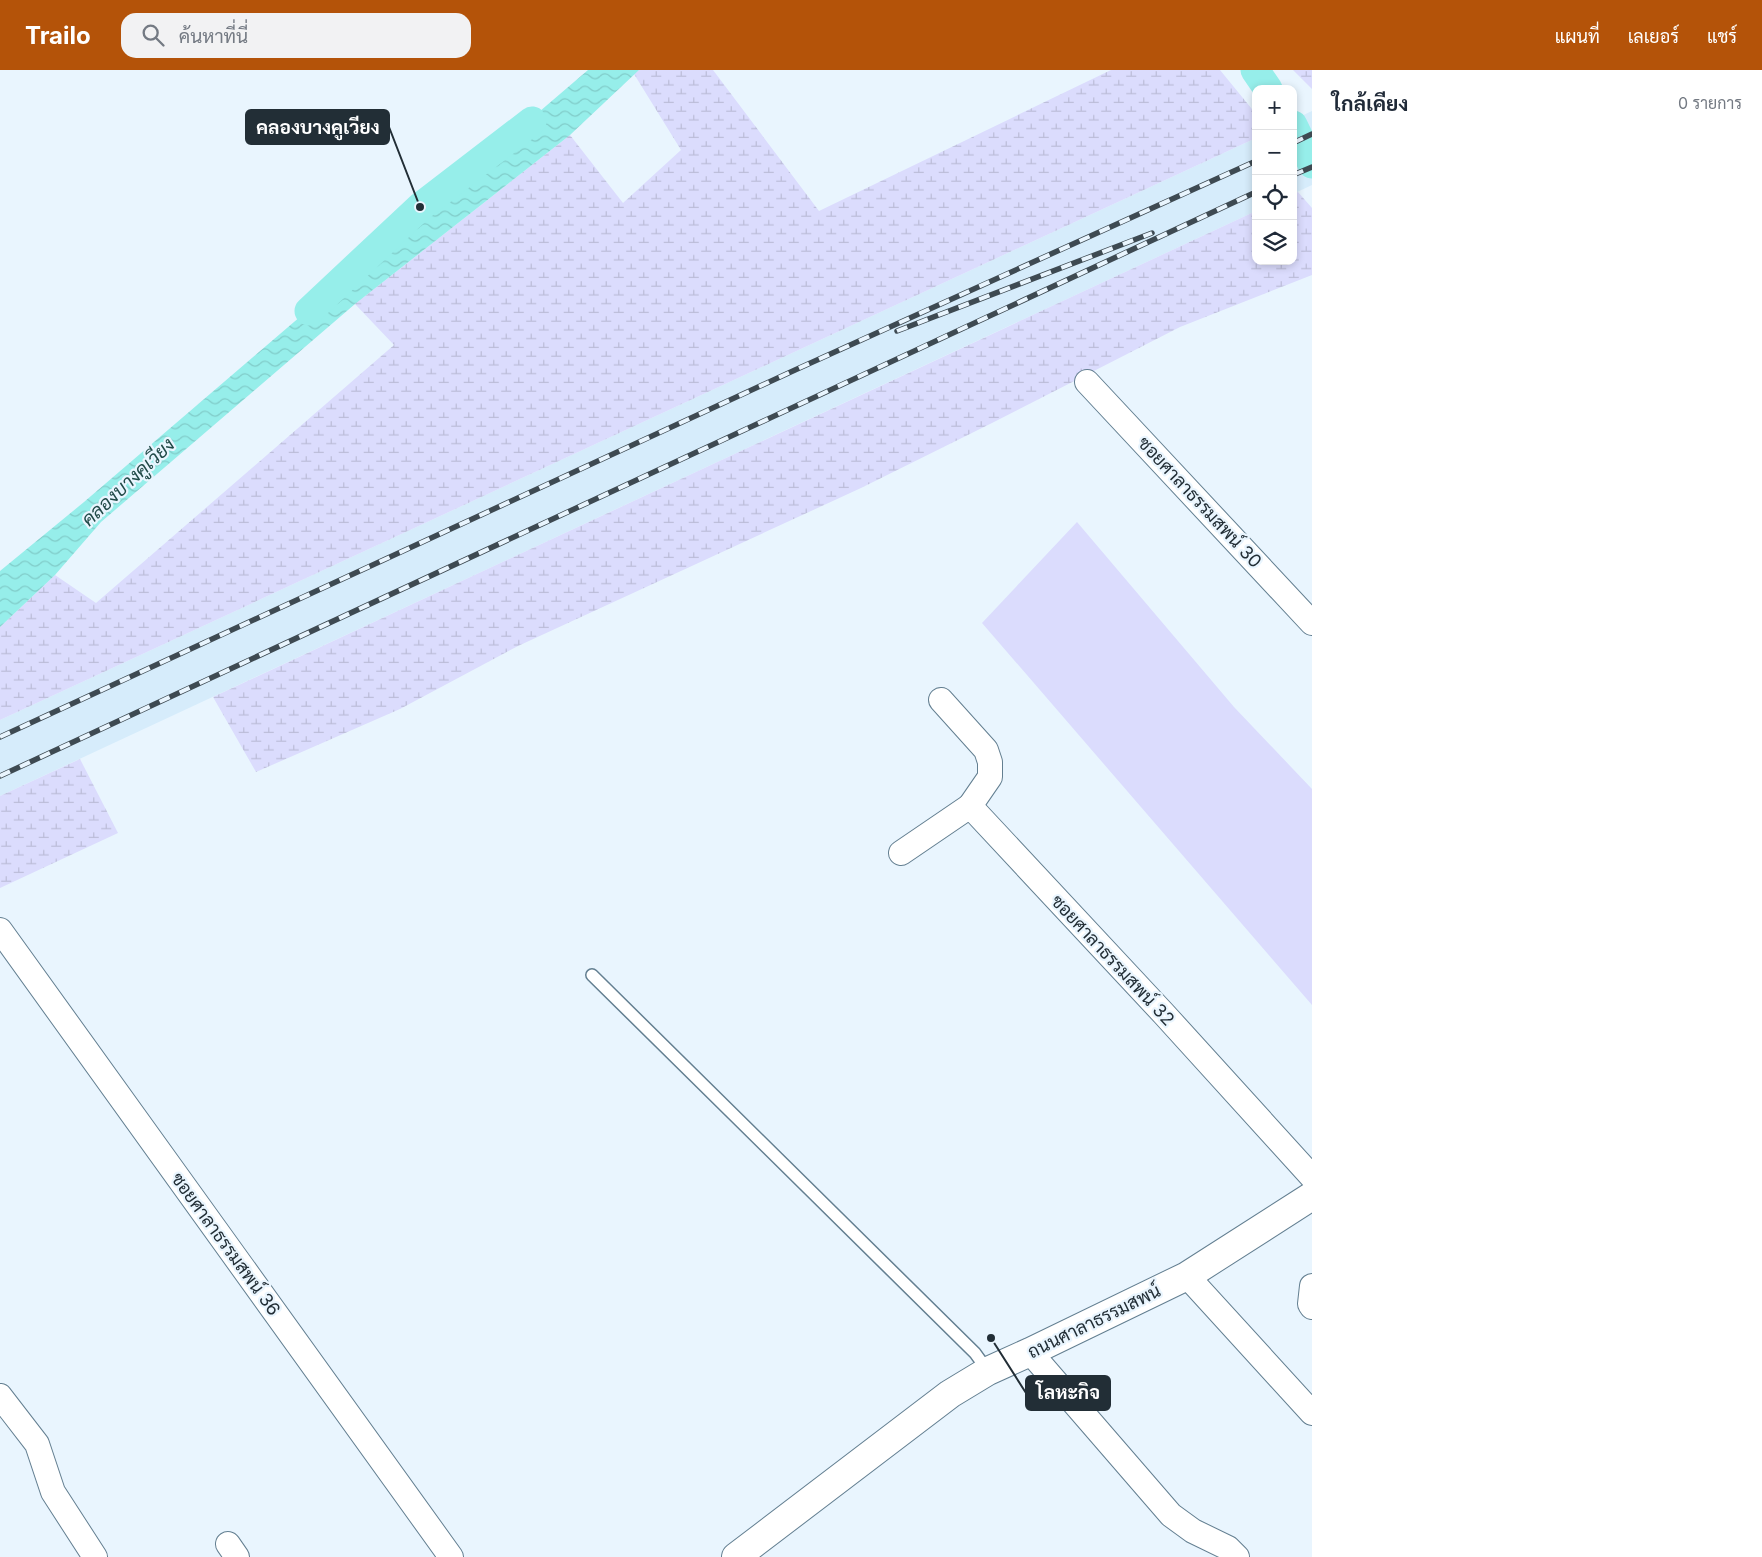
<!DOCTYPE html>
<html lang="th">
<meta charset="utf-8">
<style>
:root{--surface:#fff;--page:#f2f2f3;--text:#1f2937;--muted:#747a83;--line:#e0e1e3;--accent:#b45309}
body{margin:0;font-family:Inter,Sarabun,sans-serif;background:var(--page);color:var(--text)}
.controls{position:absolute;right:15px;top:15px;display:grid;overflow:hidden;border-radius:10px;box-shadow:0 2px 8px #0003}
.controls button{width:45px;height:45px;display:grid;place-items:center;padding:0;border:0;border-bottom:1px solid var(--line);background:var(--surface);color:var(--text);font:25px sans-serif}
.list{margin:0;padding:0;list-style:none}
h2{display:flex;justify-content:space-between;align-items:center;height:65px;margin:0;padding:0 20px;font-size:21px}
h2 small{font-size:16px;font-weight:400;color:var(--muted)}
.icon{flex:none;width:28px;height:28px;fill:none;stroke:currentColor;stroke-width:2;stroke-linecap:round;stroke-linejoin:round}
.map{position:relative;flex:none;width:1312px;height:1487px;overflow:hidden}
header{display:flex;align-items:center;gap:30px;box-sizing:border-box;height:70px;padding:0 25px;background:var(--accent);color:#fff}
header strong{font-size:24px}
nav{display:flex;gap:28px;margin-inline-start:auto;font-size:18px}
.search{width:350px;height:45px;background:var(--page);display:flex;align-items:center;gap:12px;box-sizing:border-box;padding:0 18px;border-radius:15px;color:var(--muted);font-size:19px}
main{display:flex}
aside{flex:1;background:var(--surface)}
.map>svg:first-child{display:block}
.built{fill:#d6ecfb}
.green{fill:#dbdcfd}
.wetland{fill:url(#wetland-marsh)}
.water{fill:url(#water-waves)}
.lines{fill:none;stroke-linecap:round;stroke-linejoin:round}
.canal{stroke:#96eeea;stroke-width:29}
.lane-casing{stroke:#637f91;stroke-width:14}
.street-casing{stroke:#637f91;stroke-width:26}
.secondary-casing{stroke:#637f91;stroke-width:30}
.lane{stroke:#fff;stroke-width:11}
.street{stroke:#fff;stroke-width:24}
.secondary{stroke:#fff;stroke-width:28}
.rail-casing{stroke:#3e4a52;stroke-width:5.5}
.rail{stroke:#e9f5fe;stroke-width:4;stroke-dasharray:11;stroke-linecap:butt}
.labels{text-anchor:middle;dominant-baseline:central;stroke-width:4.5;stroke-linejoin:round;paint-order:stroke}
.street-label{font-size:18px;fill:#222e36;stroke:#e9f5fe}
.water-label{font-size:19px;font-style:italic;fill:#214a48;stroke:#e9f5fe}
.leader{fill:none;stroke:#222e36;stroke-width:2}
.callout-dot{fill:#222e36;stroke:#e9f5fe;stroke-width:2}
.callout{fill:#222e36;stroke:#222e36;stroke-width:2}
.callout-label{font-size:19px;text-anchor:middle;font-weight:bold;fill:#fff}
</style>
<header>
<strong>Trailo</strong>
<div class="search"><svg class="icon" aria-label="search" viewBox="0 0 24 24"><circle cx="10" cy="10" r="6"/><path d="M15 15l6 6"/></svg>ค้นหาที่นี่</div>
<nav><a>แผนที่</a><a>เลเยอร์</a><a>แชร์</a></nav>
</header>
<main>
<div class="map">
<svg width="1312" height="1487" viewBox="0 0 1312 1487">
<defs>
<pattern id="wetland-marsh" width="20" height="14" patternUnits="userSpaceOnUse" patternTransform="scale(1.25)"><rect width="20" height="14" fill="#dbdcfd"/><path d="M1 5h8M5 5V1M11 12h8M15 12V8" fill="none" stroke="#bcbdd9"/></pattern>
<pattern id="water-waves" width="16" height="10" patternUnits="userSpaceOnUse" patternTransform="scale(1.25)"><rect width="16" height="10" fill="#96eeea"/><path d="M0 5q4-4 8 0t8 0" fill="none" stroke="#81ccc9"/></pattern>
</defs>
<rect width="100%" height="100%" fill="#e9f5fe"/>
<g class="built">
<polygon points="1312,41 1312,115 1293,124 1293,50"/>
<polygon points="1256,68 1256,141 0,726 0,650"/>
</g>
<polygon class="green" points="1077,452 1234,637 1312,719 1312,935 982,553"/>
<g class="wetland">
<polygon points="639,0 713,0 819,141 1111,0 1220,0 1256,44 1256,68 0,650 0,557 55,505 96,533 394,275 355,234 570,65 623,133 681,80 634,4"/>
<polygon points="1293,0 1312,0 1312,19"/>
<polygon points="1298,122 1312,138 1312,205 1180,257 992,353 861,418 518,576 400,639 256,702 213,627 1256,141 1256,191 1293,191 1293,124"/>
<polygon points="80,689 118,763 0,818 0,726"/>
</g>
<polygon class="water" points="588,0 639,0 570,65 355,234 101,452 55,505 0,557 0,501 84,432"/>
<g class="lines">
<g class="canal">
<polyline points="1255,0 1268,19"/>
<polyline points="1293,55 1312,94"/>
<polyline points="309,241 420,137 532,51"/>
</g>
<g class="lane-casing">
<polyline id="lane" points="592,905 975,1283 988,1301"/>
</g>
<g class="street-casing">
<g id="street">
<polyline points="1087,312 1312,553"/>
<polyline points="941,630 986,680 990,692 990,707 970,736"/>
<polyline points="901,783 970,736 1164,944 1312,1107"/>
<polyline points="0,860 451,1487"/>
<polyline points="1187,1206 1312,1343"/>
<polyline points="1312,1216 1310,1234 1312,1237"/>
<polyline points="1030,1282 1171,1445 1193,1461 1228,1478 1237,1487"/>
<polyline points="0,1326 37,1374 53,1422 95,1487"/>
<polyline points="228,1474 237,1487"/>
</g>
</g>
<g class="secondary-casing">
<polyline id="secondary" points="736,1487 950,1324 988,1301 1030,1282 1187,1206 1312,1126"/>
</g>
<use href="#lane" class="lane"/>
<use href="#street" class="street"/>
<use href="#secondary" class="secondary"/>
<g class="rail-casing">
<g id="rail">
<polyline points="1293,73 1312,64"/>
<polyline points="1293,105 1312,97"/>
<polyline points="897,261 1152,163"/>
<polyline points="0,667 795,300 1256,91"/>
<polyline points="0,706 1256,122"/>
</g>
</g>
<use href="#rail" class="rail"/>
</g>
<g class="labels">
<g class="street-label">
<text transform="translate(1200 432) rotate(47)">ซอยศาลาธรรมสพน์ 30</text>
<text transform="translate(1113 890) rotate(47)">ซอยศาลาธรรมสพน์ 32</text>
<text transform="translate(226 1174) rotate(54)">ซอยศาลาธรรมสพน์ 36</text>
<text transform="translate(1094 1251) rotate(-26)">ถนนศาลาธรรมสพน์</text>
</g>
<g class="water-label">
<text transform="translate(128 412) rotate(-43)">คลองบางคูเวียง</text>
</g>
</g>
<path class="leader" d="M420 137L389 57M991 1268L1026 1323"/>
<g class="callout-dot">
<circle cx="420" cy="137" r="5"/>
<circle cx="991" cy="1268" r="5"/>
</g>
<g class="callout">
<rect x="246" y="40" width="143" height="34" rx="5"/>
<rect x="1026" y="1306" width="84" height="34" rx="5"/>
</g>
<g class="callout-label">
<text x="318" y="64">คลองบางคูเวียง</text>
<text x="1068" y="1329">โลหะกิจ</text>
</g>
</svg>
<div class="controls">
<button>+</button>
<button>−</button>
<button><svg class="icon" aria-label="locate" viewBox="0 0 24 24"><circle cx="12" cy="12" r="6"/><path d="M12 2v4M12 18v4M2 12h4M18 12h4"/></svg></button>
<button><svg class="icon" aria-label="layers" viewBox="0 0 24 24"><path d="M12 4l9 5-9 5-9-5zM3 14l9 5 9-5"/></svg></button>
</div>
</div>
<aside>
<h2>ใกล้เคียง<small>0 รายการ</small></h2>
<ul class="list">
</ul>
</aside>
</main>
